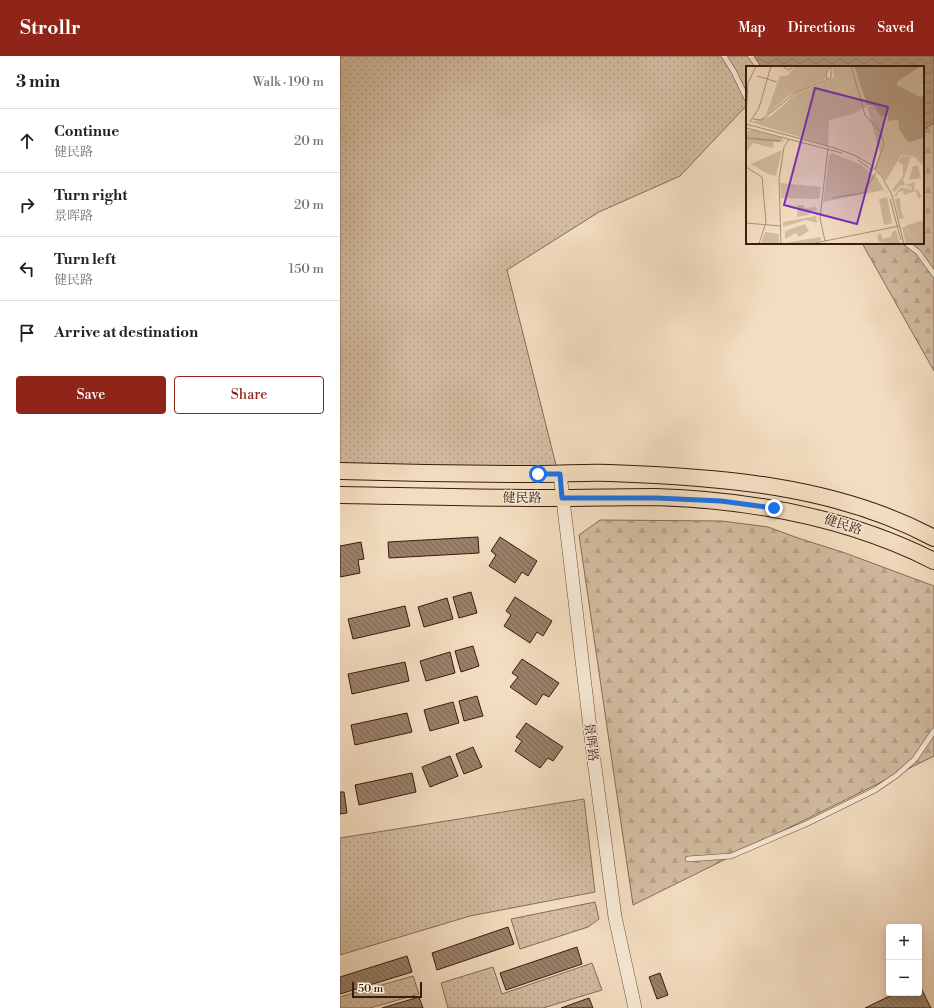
<!DOCTYPE html>
<meta charset="utf-8">
<style>
:root{--surface:#fff;--page:#f2f2f2;--text:#202124;--muted:#757577;--line:#e0e0e0;--accent:#8f2418}
body{margin:0;font-family:"Libre Bodoni","Noto Serif SC",serif;background:var(--page);color:var(--text)}
.controls{position:absolute;right:12px;bottom:12px;display:grid;overflow:hidden;border-radius:4px;box-shadow:0 2px 6px #0003}
.controls button{width:36px;height:36px;display:grid;place-items:center;padding:0;border:0;border-bottom:1px solid var(--line);background:var(--surface);color:var(--text);font:20px sans-serif}
.scale{position:absolute;left:12px;bottom:10px;width:70px;box-sizing:border-box;padding-left:4px;border:2px solid #391c0b;border-top:0;font-size:11px;line-height:14px;white-space:nowrap;color:#391c0b;-webkit-text-stroke:3px #f7e9d6;paint-order:stroke}
.stop{position:absolute;width:12px;height:12px;margin:-9px;border:3px solid #1a73e8;border-radius:50%;background:#fff}
.stop.end{background:#1a73e8;border-color:#fff;box-shadow:0 1px 4px #0008}
.list{margin:0;padding:0;list-style:none}
h2{display:flex;justify-content:space-between;align-items:center;height:52px;margin:0;padding:0 16px;font-size:17px}
h2 small{font-size:13px;font-weight:400;color:var(--muted)}
.list li{display:grid;grid-template-columns:26px 1fr auto;gap:12px;align-items:center;box-sizing:border-box;height:64px;padding:0 16px;border-top:1px solid var(--line)}
.list b{display:block;font-size:15px;white-space:nowrap}
.list p{margin:0;font-size:13px;white-space:nowrap;color:var(--muted)}
.list em{font-size:13px;font-style:normal;color:var(--muted)}
.actions{display:flex;gap:8px;padding:12px 16px}
.actions a{flex:1;padding:9px 0;border:1px solid var(--accent);border-radius:4px;text-align:center;font-size:14px;color:var(--accent)}
.actions .main{background:var(--accent);color:#fff}
.icon{flex:none;width:22px;height:22px;fill:none;stroke:currentColor;stroke-width:2;stroke-linecap:round;stroke-linejoin:round}
.map{position:relative;flex:none;width:594px;height:952px;overflow:hidden}
header{display:flex;align-items:center;gap:24px;box-sizing:border-box;height:56px;padding:0 20px;background:var(--accent);color:#fff}
header strong{font-size:19px}
nav{display:flex;gap:22px;margin-inline-start:auto;font-size:14px}
main{display:flex}
aside{flex:1;background:var(--surface)}
.map>svg:first-child{display:block}
.grass{fill:url(#grass-dots);stroke:#866c56}
.forest{fill:url(#forest-firs);stroke:#866c56}
.water{fill:url(#water-waves);stroke:#836852}
.building{fill:url(#building-back-hatch);stroke:#391c0b}
.lines{fill:none;stroke-linecap:round;stroke-linejoin:round}
.service-casing{stroke:#684c38;stroke-width:6}
.tertiary-casing{stroke:#684c38;stroke-width:14}
.primary-casing{stroke:#391c0b;stroke-width:18}
.service{stroke:#f7e9d6;stroke-width:5}
.tertiary{stroke:#f7e9d6;stroke-width:13}
.primary{stroke:#f3ddc0;stroke-width:16}
.route{stroke:#1a73e8;stroke-width:5}
.labels{text-anchor:middle;dominant-baseline:central;stroke-width:3;stroke-linejoin:round;paint-order:stroke}
.street-label{font-size:13px;fill:#391c0b;stroke:#f7e9d6}
.inset-river{fill:none;stroke:#b49b82;stroke-width:2}
.inset-road{fill:none;stroke:#a99078;stroke-width:1}
.view{fill:#7b2cbf;fill-opacity:0.15;stroke:#7b2cbf;stroke-width:2}
.inset-edge{fill:none;stroke:#391c0b;stroke-width:2}
</style>
<header>
<strong>Strollr</strong>
<nav><a>Map</a><a>Directions</a><a>Saved</a></nav>
</header>
<main>
<aside>
<h2>3 min<small>Walk · 190 m</small></h2>
<ul class="list">
<li><svg class="icon" aria-label="ahead" viewBox="0 0 24 24"><path d="M12 20V5M6 11l6-6 6 6"/></svg><div><b>Continue</b><p>健民路</p></div><em>20 m</em></li>
<li><svg class="icon" aria-label="right" viewBox="0 0 24 24"><path d="M7 20v-9h11M14 6l5 5-5 5"/></svg><div><b>Turn right</b><p>景晖路</p></div><em>20 m</em></li>
<li><svg class="icon" aria-label="left" viewBox="0 0 24 24"><path d="M17 20v-9H6M10 6l-5 5 5 5"/></svg><div><b>Turn left</b><p>健民路</p></div><em>150 m</em></li>
<li><svg class="icon" aria-label="arrive" viewBox="0 0 24 24"><path d="M6 21V4h12l-3 4 3 4H6"/></svg><div><b>Arrive at destination</b></div></li>
</ul>
<div class="actions"><a class="main">Save</a><a>Share</a></div>
</aside>
<div class="map">
<svg width="594" height="952" viewBox="0 0 594 952">
<defs>
<pattern id="grass-dots" width="8" height="8" patternUnits="userSpaceOnUse"><rect width="8" height="8" fill="#d3bca1"/><path d="M2 2h.1M6 6h.1" fill="none" stroke="#b6a189" stroke-width="1.8" stroke-linecap="round"/></pattern>
<pattern id="forest-firs" width="22" height="20" patternUnits="userSpaceOnUse"><rect width="22" height="20" fill="#d3bca1"/><path d="M5 1l3.5 6h-7zM16 11l3.5 6h-7z" fill="#b6a189"/></pattern>
<pattern id="water-waves" width="16" height="10" patternUnits="userSpaceOnUse"><rect width="16" height="10" fill="#b49b82"/><path d="M0 5q4-4 8 0t8 0" fill="none" stroke="#937e69"/></pattern>
<pattern id="building-back-hatch" width="6" height="6" patternUnits="userSpaceOnUse"><rect width="6" height="6" fill="#9a8069"/><path d="M-1 5l2 2M0 0l6 6M5-1l2 2" fill="none" stroke="#7f6855"/></pattern>
</defs>
<rect width="100%" height="100%" fill="#f3ddc0"/>
<filter id="stains"><feTurbulence type="fractalNoise" baseFrequency=".005" numOctaves="4"/><feColorMatrix values="0 0 0 0 .2 0 0 0 0 .09 0 0 0 0 .02 0 0 0 .5 -.17"/></filter>
<radialGradient id="worn" r=".72"><stop offset=".6" stop-color="#630" stop-opacity="0"/><stop offset="1" stop-color="#630" stop-opacity=".3"/></radialGradient>
<g class="grass">
<polygon points="0,0 407,0 415,11 407,11 407,49 340,120 259,156 167,214 217,413 0,411"/>
<polygon points="244,743 255,836 130,860 0,899 0,782"/>
<polygon points="255,846 259,863 248,871 180,893 171,863"/>
<polygon points="252,907 262,934 203,952 108,952 101,927 153,911 162,938"/>
<polygon points="73,920 79,938 30,952 0,952 0,941"/>
</g>
<g class="forest">
<polygon points="594,67 594,315 522,187 583,187 583,74"/>
<polygon points="260,464 382,465 428,471 458,482 505,497 594,530 594,700 293,849 239,479"/>
</g>
<polygon class="water" points="414,0 594,0 594,67 583,74 583,11 421,11"/>
<g class="building">
<polygon points="138,481 139,497 49,502 48,486"/>
<polygon points="160,481 197,505 188,520 182,516 175,527 149,510 156,499 151,495"/>
<polygon points="21,486 24,503 18,504 20,517 0,521 0,490"/>
<polygon points="131,536 137,557 119,562 113,541"/>
<polygon points="175,541 212,565 203,580 197,576 190,587 164,570 171,559 166,555"/>
<polygon points="107,542 113,563 84,571 78,551"/>
<polygon points="65,550 70,570 13,583 8,563"/>
<polygon points="133,590 139,610 121,616 115,595"/>
<polygon points="110,596 115,617 86,625 80,605"/>
<polygon points="182,603 219,627 209,641 203,638 196,649 170,631 178,621 172,617"/>
<polygon points="65,606 69,625 12,638 8,618"/>
<polygon points="137,640 143,660 124,665 119,645"/>
<polygon points="113,646 119,667 90,675 84,654"/>
<polygon points="67,657 72,676 15,689 11,669"/>
<polygon points="186,667 223,691 213,705 208,702 200,712 175,695 182,685 176,681"/>
<polygon points="133,691 142,711 124,718 116,698"/>
<polygon points="110,700 118,720 90,731 82,711"/>
<polygon points="72,717 76,736 19,749 15,729"/>
<polygon points="0,736 4,736 7,757 0,758"/>
<polygon points="168,871 174,888 97,914 92,897"/>
<polygon points="237,891 242,908 166,934 160,917"/>
<polygon points="67,900 72,916 0,938 0,921"/>
<polygon points="320,917 328,939 317,943 309,921"/>
<polygon points="579,928 591,952 525,952 556,937 579,937"/>
<polygon points="79,941 83,952 42,952"/>
<polygon points="249,942 253,952 221,952"/>
</g>
<g class="lines">
<g class="service-casing">
<g id="service">
<polyline points="384,0 394,16 407,43"/>
<polyline points="566,187 578,196 594,218"/>
<polyline points="348,803 391,800 468,767 535,734 557,719 575,703 594,675"/>
</g>
</g>
<g class="tertiary-casing">
<polyline id="tertiary" points="220,418 253,697 275,861 295,952"/>
</g>
<g class="primary-casing">
<g id="primary">
<path d="M0,415C68,417 135,418 203,418C225,418 248,416 270,417C380,421 495,429 594,482"/>
<path d="M0,439C70,440 140,442 209,442C245,442 280,441 315,441C412,444 507,461 594,505"/>
</g>
</g>
<use href="#service" class="service"/>
<use href="#tertiary" class="tertiary"/>
<use href="#primary" class="primary"/>
</g>
<g class="lines">
<polyline class="route" points="198,418 220,418 222,442 316,442 381,445 434,452"/>
</g>
<g class="labels">
<g class="street-label">
<text transform="translate(182 442) rotate(1)">健民路</text>
<text transform="translate(503 469) rotate(18)">健民路</text>
<text transform="translate(251 686) rotate(83)">景晖路</text>
</g>
</g>
<g transform="translate(406 10)">
<rect width="178" height="178" fill="#f3ddc0"/>
<path d="M50,0H83L79,13L42,30L20,49L34,10H41ZM86,0H108L121,40L107,48L83,54L82,80L5,56L25,50L50,28L85,13L88,11ZM6,64L36,72L38,76L5,71L0,73V66ZM5,72L28,76L27,82L7,77L1,85V74ZM36,84L30,110L22,108L5,98ZM156,90L165,91L157,114L159,119L169,116L168,123L172,124L176,131L172,132L170,125L158,129L157,125L152,126L151,130H148L155,121L166,124L165,120L161,123L163,119L154,120L148,126L146,124L157,110V99L152,95ZM167,100H172L175,112L163,114ZM34,117L75,121L73,133L35,132ZM141,131L146,157L138,159L133,133ZM154,132L155,144L158,152L153,153L149,133ZM51,139H58L59,142L70,141L71,145H63V149L51,151ZM70,150L71,157L60,154L37,161V156ZM59,158L63,165L53,171L50,167L39,173V165ZM156,161H159L169,178H160ZM150,164L154,178L133,176L131,169L135,168L137,173L145,171L146,166ZM19,166L33,168V178H15ZM74,171L75,175L60,178L39,177Z" fill="#d3bca1"/>
<path d="M178,0L176,31L164,28L151,19L152,15ZM127,39L133,49H142V55L152,54L153,63L162,75L178,71V101L169,91L155,89L140,115L129,102L134,88H139H134L121,40ZM86,87L115,99L131,112L138,124L77,136L83,89ZM178,154V178H169L159,160Z" fill="#d3bca1"/>
<path d="M108,0H176L152,15L151,19L172,30L176,31L178,25V71L165,76L161,75L153,63L152,54L142,55V49L135,51L127,39H121Z" fill="#b49b82"/>
<path class="inset-river" d="M0,72L34,75"/>
<path class="inset-road" d="M36,0L43,4L48,0M105,0L119,49L134,65L138,78L129,103M11,10L31,16M81,14L80,8L84,0M0,50L2,17L10,0M7,53L15,54L49,27L85,12V0M4,56L13,42L25,0M0,58L89,82L108,89L124,98L136,111L146,129L158,178M0,62L96,87M112,94L127,105M0,101L16,111L20,156L13,178M86,132L117,127L130,107M144,133L155,174M0,157L35,160M79,175L74,152L82,82M35,178L33,113L38,81L43,73M64,178L153,160"/>
<path class="view" d="M69,22L142,41L111,158L38,139Z"/>
<rect width="178" height="178" class="inset-edge"/>
</g>
<rect width="100%" height="100%" filter="url(#stains)"/>
<rect width="100%" height="100%" fill="url(#worn)"/>
</svg>
<div class="controls">
<button>+</button>
<button>−</button>
</div>
<div class="scale">50 m</div>
<div class="stop" style="left:198px;top:418px"></div>
<div class="stop end" style="left:434px;top:452px"></div>
</div>
</main>
